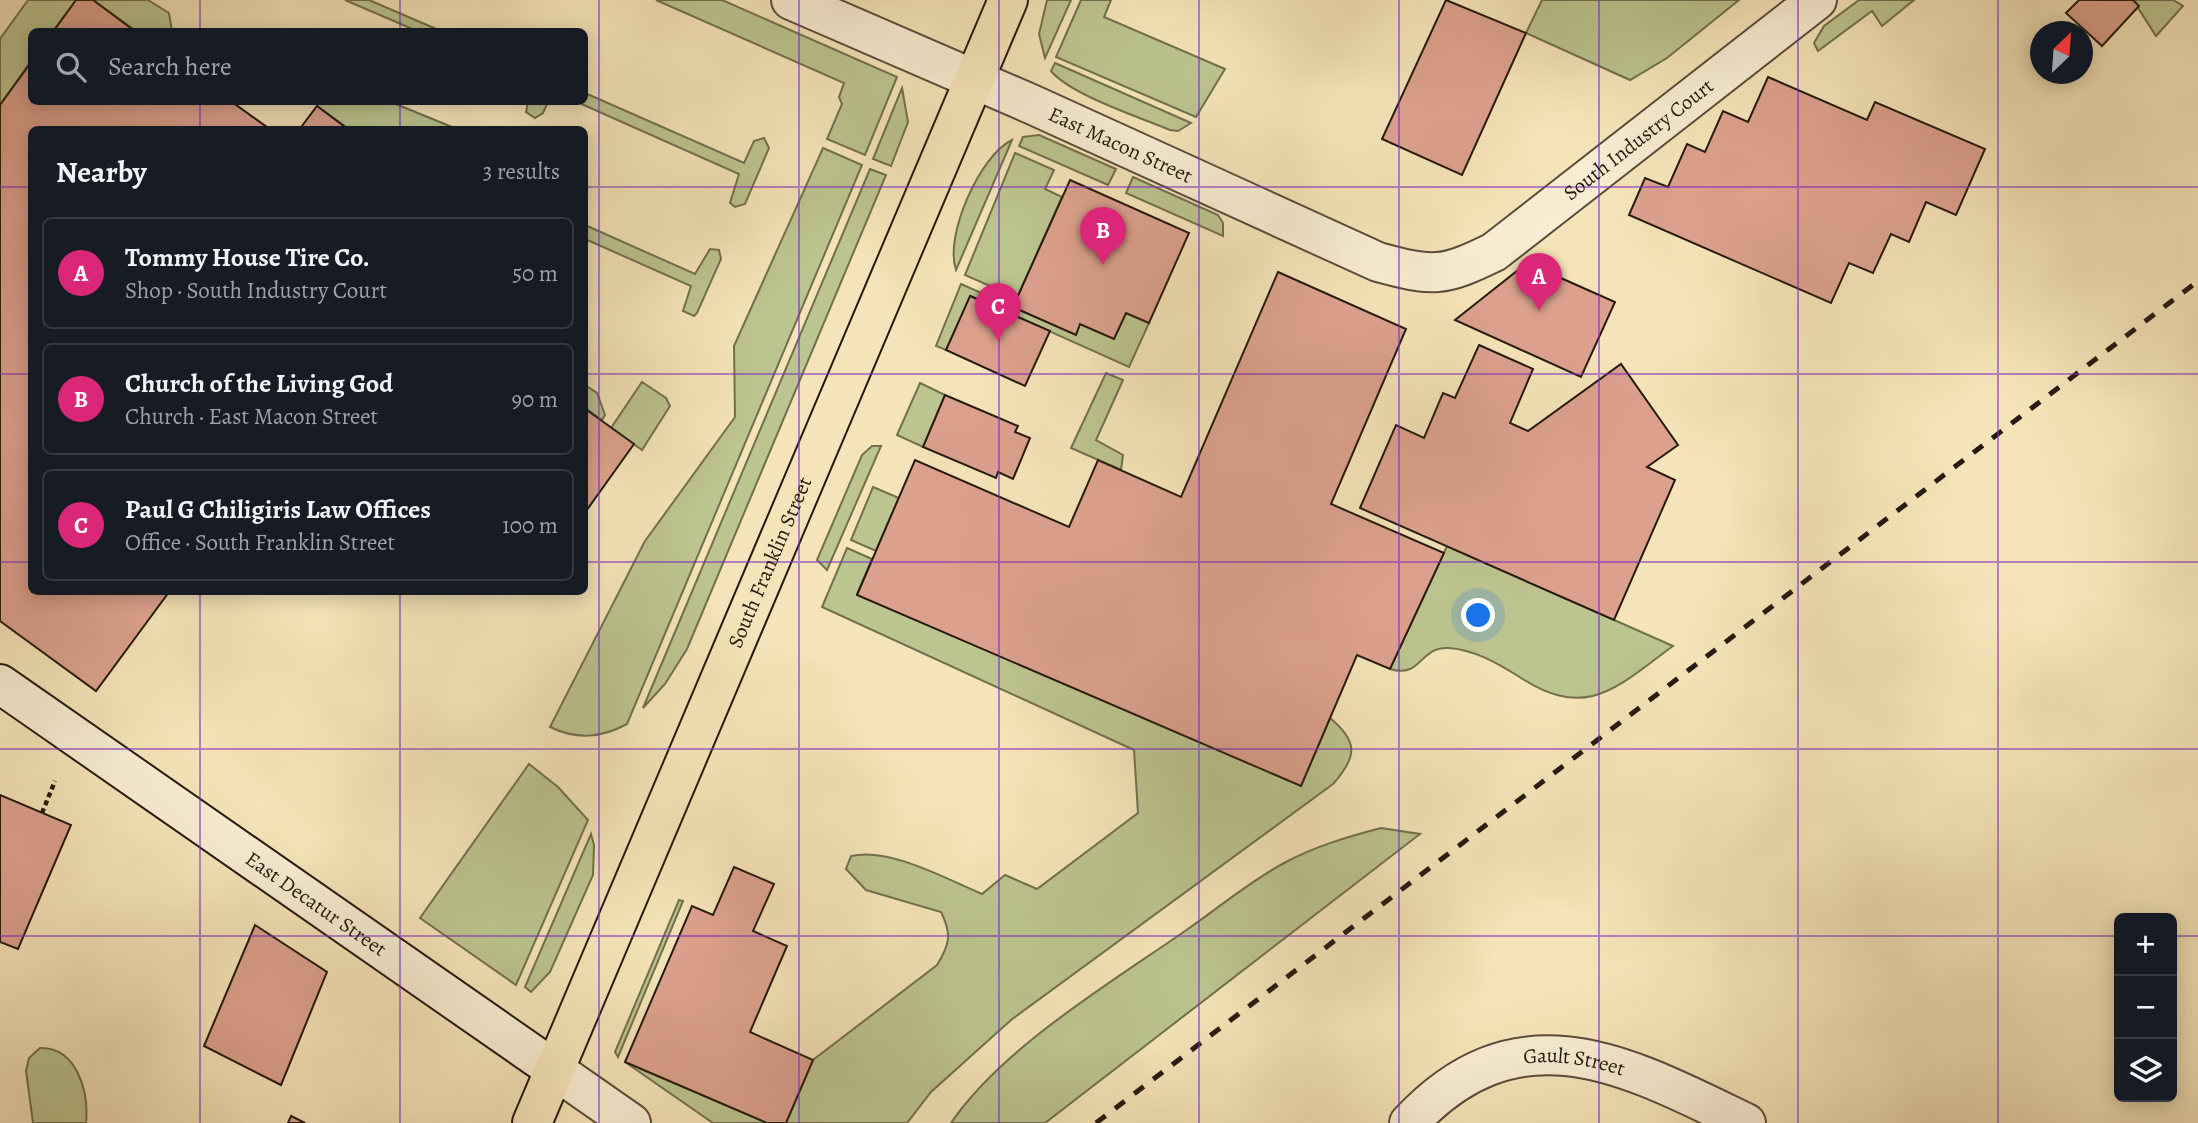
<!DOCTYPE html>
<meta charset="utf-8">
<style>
:root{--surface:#171b24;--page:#20242c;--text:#f1f3f6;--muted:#9ea1a6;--line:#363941;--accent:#db2777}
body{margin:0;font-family:Alegreya,serif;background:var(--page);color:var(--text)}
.controls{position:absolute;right:21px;bottom:21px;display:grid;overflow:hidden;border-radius:10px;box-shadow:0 4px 18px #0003}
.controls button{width:63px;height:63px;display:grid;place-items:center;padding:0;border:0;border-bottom:2px solid var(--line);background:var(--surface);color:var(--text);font:35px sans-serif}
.compass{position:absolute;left:2030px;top:21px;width:63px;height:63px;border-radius:50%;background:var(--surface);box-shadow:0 4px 18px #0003;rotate:25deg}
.you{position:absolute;left:1479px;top:616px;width:24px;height:24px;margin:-18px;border:5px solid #fff;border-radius:50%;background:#1a73e8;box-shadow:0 0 0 10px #1a73e833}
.badge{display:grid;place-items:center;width:46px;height:46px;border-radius:50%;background:var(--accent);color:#fff;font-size:23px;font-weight:700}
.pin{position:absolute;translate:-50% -58px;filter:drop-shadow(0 2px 4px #0008)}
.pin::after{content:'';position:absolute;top:37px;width:24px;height:21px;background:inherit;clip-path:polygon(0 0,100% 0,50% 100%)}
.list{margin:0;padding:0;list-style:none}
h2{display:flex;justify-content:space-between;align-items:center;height:91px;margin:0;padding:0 28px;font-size:30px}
h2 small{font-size:23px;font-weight:400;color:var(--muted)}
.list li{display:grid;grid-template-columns:46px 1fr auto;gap:21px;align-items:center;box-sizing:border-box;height:112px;margin:0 14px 14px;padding:0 14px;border:2px solid var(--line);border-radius:10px}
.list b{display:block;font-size:26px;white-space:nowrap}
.list p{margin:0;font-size:23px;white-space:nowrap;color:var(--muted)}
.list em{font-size:23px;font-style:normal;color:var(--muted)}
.icon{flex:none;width:38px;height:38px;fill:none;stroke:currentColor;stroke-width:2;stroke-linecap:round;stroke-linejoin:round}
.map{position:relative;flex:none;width:2198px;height:1123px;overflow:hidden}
.search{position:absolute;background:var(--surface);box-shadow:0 4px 18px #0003;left:28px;top:28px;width:560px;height:77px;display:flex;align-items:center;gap:18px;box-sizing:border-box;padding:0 24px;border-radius:10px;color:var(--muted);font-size:26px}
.panel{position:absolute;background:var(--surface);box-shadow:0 4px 18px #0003;left:28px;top:126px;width:560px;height:469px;border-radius:10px}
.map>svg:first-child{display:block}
.green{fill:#bcc48f;stroke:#716f4f;stroke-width:2}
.building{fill:#dca18d;stroke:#261a0f;stroke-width:2}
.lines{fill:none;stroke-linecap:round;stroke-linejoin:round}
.street-casing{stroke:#5a4c3a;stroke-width:42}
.secondary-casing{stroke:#261a0f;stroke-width:42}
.primary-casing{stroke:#261a0f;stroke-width:42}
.path{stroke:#261a0f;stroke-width:4.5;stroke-dasharray:5 3.5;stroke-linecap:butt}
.street{stroke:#f8edd2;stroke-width:38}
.secondary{stroke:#f8edd2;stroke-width:38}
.primary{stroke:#f5e4b9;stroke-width:38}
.rail{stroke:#261a0f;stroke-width:5;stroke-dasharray:12 12;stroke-linecap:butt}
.grid{fill:none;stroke:#7b2cbf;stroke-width:2;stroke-opacity:0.55}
.labels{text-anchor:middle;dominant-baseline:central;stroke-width:5;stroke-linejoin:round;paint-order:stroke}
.street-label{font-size:21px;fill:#261a0f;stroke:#f8edd2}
</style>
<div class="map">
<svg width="2198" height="1123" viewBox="0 0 2198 1123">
<rect width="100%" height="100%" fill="#f5e4b9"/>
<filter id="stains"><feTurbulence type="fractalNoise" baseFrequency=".00286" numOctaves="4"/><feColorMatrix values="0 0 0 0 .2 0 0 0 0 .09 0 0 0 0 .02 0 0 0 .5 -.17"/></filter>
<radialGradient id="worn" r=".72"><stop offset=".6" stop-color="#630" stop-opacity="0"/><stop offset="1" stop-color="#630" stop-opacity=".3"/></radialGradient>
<g class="green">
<polygon points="28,0 76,0 53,31 32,32 31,61 0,105 0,39"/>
<polygon points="93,0 148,0 169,13 172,31 136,31"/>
<polygon points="345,0 369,0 441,31 417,31"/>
<polygon points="656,0 722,0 897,77 865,155 827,139 842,104 839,97 844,83"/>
<polygon points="1047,0 1071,0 1045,58 1039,34"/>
<polygon points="1081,0 1111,0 1104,17 1225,69 1196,117 1056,57"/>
<polygon points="1542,0 1739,0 1667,58 1630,80 1526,33"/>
<polygon points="1859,0 1914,0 1882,26 1872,11 1818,51 1814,43 1824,26"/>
<polygon points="2133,0 2173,0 2183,6 2156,36"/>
<path d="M1055,63L1191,123L1178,131L1170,130C1139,117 1071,95 1051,71Z"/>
<polygon points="902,88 908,122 891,166 873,159"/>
<polygon points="585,93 744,163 754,141 764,138 769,148 745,204 735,207 730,203 739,174 577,102 584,102"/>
<polygon points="319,102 391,102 457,129 349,129 317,106"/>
<polygon points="528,102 548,102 543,113 535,118 526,112"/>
<polygon points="1039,135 1116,169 1108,185 1019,146 1023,137"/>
<path d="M1012,140L956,270C944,236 980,155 1012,140Z"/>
<path d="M823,148L862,165L627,724C601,738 577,740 550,727L645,541L735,417L734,346Z"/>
<polygon points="1015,153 1054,170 1045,189 1062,197 1017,298 965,275"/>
<polygon points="870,169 886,175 687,649 665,684 643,708"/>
<polygon points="1133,177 1218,215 1223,223 1223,236 1126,193"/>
<polygon points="585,225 695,274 710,249 719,250 721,259 697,313 694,316 683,311 691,286 585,239"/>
<polygon points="961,284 1076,335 1080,324 1114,339 1126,313 1149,323 1129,367 971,296 946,350 936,346"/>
<polygon points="1106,373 1123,380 1096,440 1123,455 1121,470 1071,448"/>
<polygon points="642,382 666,398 670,406 642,450 611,428"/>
<polygon points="920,383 945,395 923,447 897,435"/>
<polygon points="585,385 597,393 605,415 602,420 585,408"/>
<polygon points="872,446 881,446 827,570 817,560 862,455"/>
<polygon points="873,487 899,498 876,551 851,540"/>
<path d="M1447,546L1673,646C1617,687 1587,722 1518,676C1497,663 1475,650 1449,648C1419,646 1422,679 1390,669Z"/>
<path d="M847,548L872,559L857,594L1301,786L1330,718C1359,742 1357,757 1333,784L1011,1020L931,1092L907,1123H786L813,1060L937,965C950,944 952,934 941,912L866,890L846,869L851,856C890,847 946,879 982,894L1005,875L1037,889L1138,813L1134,750L822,607Z"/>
<polygon points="529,764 558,787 588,820 516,985 420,918"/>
<path d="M1381,828L1420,834L1045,1123H951C1003,1047 1109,984 1185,931C1217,909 1250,881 1286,862C1316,846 1347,837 1381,828Z"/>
<polygon points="591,834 594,845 593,875 550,972 531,992 525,987"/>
<polygon points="679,900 683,901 618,1057 615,1052"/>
<path d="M40,1048C77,1047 89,1092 86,1123H33L26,1071L29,1058Z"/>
<polygon points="625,1062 767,1123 713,1123"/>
</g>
<g class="building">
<polygon points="76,0 93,0 136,32 53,32"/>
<polygon points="1446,0 1526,33 1462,175 1382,139"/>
<polygon points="2079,0 2133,0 2139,6 2102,46 2066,13"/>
<polygon points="32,61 32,102 232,102 271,130 32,130 32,592 169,592 96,691 0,621 0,105"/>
<polygon points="1768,77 1867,120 1875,102 1985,149 1956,215 1926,202 1909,242 1891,234 1873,273 1849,263 1831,303 1629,215 1645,178 1668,187 1687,144 1705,152 1723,111 1748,122"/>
<polygon points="317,106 349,130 299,130"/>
<polygon points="1070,180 1189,233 1149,323 1126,313 1114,339 1080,324 1076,335 1013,307"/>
<polygon points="1527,263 1615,302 1581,377 1455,320"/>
<polygon points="1278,272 1406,329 1331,504 1444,553 1390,669 1357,655 1301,786 857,595 915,460 1069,527 1098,460 1181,497"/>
<polygon points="970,296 1050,331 1025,386 946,350"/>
<polygon points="1479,345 1533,369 1510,423 1528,431 1621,364 1678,445 1647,467 1675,480 1614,620 1360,508 1396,425 1424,438 1443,393 1455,398"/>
<polygon points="945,395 1018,426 1015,432 1030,438 1013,479 998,472 996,478 923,447"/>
<polygon points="584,408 634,444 584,514"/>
<polygon points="0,795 71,825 18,949 0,942"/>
<polygon points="734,867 774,884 753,931 787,946 750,1032 813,1060 786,1123 767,1123 625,1062 692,906 713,915"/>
<polygon points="255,925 327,972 281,1085 204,1046"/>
<polygon points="291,1116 305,1123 288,1123"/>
</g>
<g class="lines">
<g class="street-casing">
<g id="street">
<path id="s1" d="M791,0L1031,104L1378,262C1433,277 1443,277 1494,252L1817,0"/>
<polyline points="555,1070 631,1123"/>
<path id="s2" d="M1409,1123C1519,1005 1626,1065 1746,1123"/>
</g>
</g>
<g class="secondary-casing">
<g id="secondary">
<path id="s3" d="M0,684L555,1070"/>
</g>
</g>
<g class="primary-casing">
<g id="primary">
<path id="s4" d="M532,1123L1008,0"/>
</g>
</g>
<polyline class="path" points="42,813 55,781"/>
<use href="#street" class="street"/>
<use href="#secondary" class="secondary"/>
<use href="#primary" class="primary"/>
<polyline class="rail" points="1096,1123 2198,281"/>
</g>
<path class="grid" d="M200,0V32M400,0V32M599,0V1123M799,0V1123M999,0V1123M1199,0V1123M1399,0V1123M1599,0V1123M1798,0V1123M1998,0V1123M200,102V130M400,102V130M0,187H32M584,187H2198M0,374H32M584,374H2198M0,562H32M584,562H2198M200,592V1123M400,592V1123M0,749H2198M0,936H2119M2172,936H2198"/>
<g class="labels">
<g class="street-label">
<text stroke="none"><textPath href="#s1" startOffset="947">South Industry Court</textPath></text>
<text stroke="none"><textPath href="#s1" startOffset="360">East Macon Street</textPath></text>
<text stroke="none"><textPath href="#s4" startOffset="609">South Franklin Street</textPath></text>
<text stroke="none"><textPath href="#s3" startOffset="385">East Decatur Street</textPath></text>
<text stroke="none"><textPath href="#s2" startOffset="186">Gault Street</textPath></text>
</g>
</g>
<rect width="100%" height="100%" filter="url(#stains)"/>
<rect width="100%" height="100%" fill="url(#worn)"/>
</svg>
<div class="controls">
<button>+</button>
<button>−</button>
<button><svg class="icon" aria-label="layers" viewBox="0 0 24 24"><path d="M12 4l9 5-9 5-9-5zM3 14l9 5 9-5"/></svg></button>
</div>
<svg class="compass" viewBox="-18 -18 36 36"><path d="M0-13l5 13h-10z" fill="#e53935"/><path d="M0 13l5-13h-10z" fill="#9ea1a6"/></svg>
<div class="you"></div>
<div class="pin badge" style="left:1539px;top:311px">A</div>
<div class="pin badge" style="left:1103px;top:265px">B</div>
<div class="pin badge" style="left:998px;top:341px">C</div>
<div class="search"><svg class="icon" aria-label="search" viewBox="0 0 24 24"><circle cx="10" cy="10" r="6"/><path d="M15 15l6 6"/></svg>Search here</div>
<section class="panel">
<h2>Nearby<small>3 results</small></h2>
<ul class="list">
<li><span class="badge">A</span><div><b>Tommy House Tire Co.</b><p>Shop · South Industry Court</p></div><em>50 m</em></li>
<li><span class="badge">B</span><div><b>Church of the Living God</b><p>Church · East Macon Street</p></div><em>90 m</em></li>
<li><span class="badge">C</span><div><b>Paul G Chiligiris Law Offices</b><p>Office · South Franklin Street</p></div><em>100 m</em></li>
</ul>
</section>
</div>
